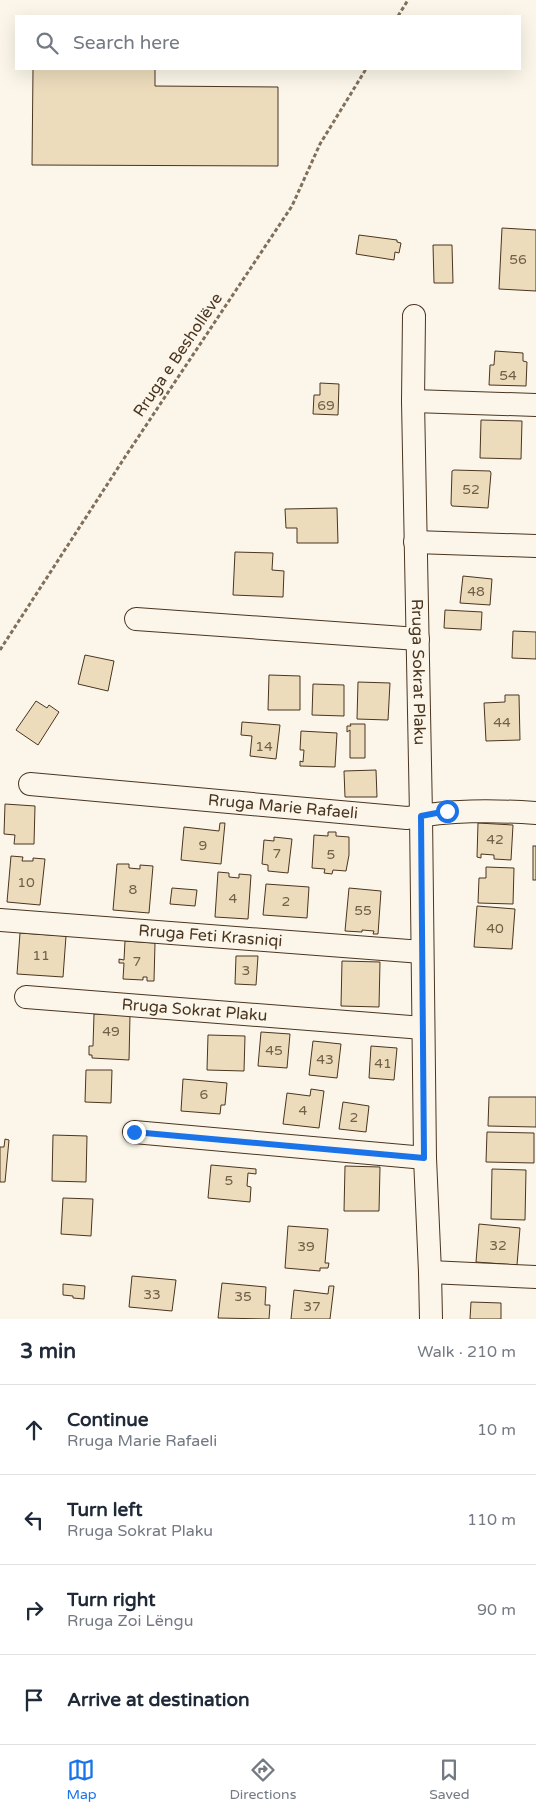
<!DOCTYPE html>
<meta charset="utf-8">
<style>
:root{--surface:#fff;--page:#f2f2f3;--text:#1f2937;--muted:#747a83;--line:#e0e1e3;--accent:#1a73e8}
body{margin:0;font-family:"Varela Round",sans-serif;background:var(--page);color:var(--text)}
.stop{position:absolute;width:15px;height:15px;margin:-11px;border:4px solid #1a73e8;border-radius:50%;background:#fff}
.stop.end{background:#1a73e8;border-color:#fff;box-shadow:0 1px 5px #0008}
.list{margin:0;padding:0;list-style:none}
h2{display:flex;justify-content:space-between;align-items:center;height:65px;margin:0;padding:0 20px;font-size:21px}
h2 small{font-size:16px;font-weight:400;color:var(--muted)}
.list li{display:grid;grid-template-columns:32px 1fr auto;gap:15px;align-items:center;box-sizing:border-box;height:90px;padding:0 20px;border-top:1px solid var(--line)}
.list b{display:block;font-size:19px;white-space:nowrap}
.list p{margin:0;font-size:16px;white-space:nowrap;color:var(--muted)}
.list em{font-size:16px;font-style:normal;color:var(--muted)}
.icon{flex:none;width:28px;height:28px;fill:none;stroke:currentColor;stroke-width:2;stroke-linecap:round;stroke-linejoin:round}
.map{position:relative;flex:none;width:536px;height:1319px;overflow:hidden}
.search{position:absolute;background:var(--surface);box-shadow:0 5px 20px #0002;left:15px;right:15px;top:15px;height:55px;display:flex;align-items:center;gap:12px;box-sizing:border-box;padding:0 18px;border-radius:0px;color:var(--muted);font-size:19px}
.sheet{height:425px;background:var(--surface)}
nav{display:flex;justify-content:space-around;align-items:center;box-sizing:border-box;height:70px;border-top:1px solid var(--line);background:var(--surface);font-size:14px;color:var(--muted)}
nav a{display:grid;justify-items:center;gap:2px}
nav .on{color:var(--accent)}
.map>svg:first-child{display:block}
.building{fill:#ecdcbc;stroke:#4a3520}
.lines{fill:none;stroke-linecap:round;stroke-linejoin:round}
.minor-casing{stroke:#4a3520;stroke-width:24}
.path{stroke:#7f6f5c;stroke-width:3;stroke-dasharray:4 2.5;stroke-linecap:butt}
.minor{stroke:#fbf6e9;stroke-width:22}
.route{stroke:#1a73e8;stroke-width:6}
.labels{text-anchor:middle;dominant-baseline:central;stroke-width:4;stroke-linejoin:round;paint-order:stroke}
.number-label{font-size:14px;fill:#725f47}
.street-label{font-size:16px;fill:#4a3520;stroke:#fbf6e9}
</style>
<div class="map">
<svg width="536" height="1319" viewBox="0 0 536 1319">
<rect width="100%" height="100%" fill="#fbf6e9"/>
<g class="building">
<polygon points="33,69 155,69 155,86 278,87 278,166 32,165"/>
<polygon points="502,228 536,230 536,291 499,289"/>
<polygon points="359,235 397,240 397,242 401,243 399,253 395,252 394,260 356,254"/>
<polygon points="433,245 452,245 453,283 434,283"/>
<polygon points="495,351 523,353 523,361 527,362 526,386 489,385 490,365 494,365"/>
<polygon points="320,383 339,384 338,415 313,414 314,395 320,395"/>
<polygon points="481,420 522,421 521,459 480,458"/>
<polygon points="454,470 490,471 491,473 488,508 452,506 451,504 452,471"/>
<polygon points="337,508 338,543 297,543 297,528 286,528 285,509"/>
<polygon points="235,552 273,553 272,570 284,571 283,597 233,595"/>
<polygon points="463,576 492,579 490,605 460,603"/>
<polygon points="445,610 482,612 481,630 444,628"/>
<polygon points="513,631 536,632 536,659 512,658"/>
<polygon points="85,655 114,661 108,691 78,684"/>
<polygon points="269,675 300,676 300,710 268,710"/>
<polygon points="358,682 390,683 388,720 357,719"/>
<polygon points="313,684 344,685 344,716 312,715"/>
<polygon points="505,695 519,695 520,740 486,741 484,703 505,702"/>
<polygon points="36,701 47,708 49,705 59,712 38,745 16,730"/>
<polygon points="242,722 280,725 276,759 250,756 252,736 241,735"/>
<polygon points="350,724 365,724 365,758 350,758 350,730 347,732 347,726 351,726"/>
<polygon points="301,731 337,733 335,767 300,766 300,761 303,762 304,750 300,750"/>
<polygon points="376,770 377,797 345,797 344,771"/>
<polygon points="5,804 35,806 34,844 14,844 15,835 4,834"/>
<polygon points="220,823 225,823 221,864 181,860 184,827 219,831"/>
<polygon points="478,823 513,825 511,860 494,859 494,855 481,854 481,858 477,857"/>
<polygon points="328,832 336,832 336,836 349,837 349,855 346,871 333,870 332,874 324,873 325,869 312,868 314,835 328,836"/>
<polygon points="274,837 292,839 288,873 268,871 268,865 262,864 264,840 274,841"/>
<rect x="533" y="846" width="3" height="34"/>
<polygon points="11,856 23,857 22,861 33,861 33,858 45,859 40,905 7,902"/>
<polygon points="117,864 129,864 129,868 140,869 140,865 153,866 149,913 113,910"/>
<polygon points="486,867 514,868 513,904 478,903 479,878 486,878"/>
<polygon points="218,872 229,873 229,877 239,878 239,874 251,875 248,919 215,917"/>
<polygon points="266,884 309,887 307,918 263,915"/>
<polygon points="172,888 197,890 195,906 170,904"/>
<polygon points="349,888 381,891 378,934 373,934 374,931 362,930 362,932 345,931"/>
<polygon points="477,906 515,909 512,949 474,947"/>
<polygon points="20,933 66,936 63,977 17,974"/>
<polygon points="125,941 155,943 154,981 147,981 147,977 143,977 143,980 123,979 124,963 119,963 119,959 124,960"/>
<polygon points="236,956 258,956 256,985 235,984"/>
<polygon points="342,961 380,962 379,1007 341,1006"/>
<polygon points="94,1014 130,1015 129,1060 92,1058 92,1055 89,1055 89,1046 93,1046"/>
<polygon points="261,1032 290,1034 287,1068 258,1066"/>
<polygon points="208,1035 245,1036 244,1071 207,1070"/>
<polygon points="313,1041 341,1044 337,1078 309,1075"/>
<polygon points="371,1046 397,1048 394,1080 369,1078"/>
<polygon points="86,1070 112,1070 111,1103 85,1102"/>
<polygon points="183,1079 227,1083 225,1105 221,1105 220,1114 181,1111"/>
<polygon points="311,1089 324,1091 319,1128 283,1124 287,1093 310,1096"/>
<polygon points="489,1097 536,1097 536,1127 488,1126"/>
<polygon points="343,1102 369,1106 366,1132 339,1129"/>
<polygon points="487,1132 534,1133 534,1163 486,1162"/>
<polygon points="53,1135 87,1136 86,1182 52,1181"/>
<polygon points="5,1139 9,1140 5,1182 0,1182 0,1147 4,1147"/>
<polygon points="211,1165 256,1169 256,1174 248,1173 247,1186 251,1187 250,1202 208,1198"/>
<polygon points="345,1166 380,1167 379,1211 344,1211"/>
<polygon points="492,1169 526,1170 525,1220 491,1219"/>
<polygon points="63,1198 93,1199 91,1236 61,1234"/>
<polygon points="479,1224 520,1228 517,1265 476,1262"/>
<polygon points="288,1226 328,1229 325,1263 329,1263 328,1268 320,1268 320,1271 285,1268"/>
<polygon points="132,1276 176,1280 172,1311 129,1307"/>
<polygon points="222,1283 266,1287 265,1305 270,1305 269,1319 218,1318"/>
<polygon points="63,1284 85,1286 84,1299 73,1298 73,1296 63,1295"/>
<polygon points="329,1286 334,1286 330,1319 291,1319 294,1290 328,1294"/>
<polygon points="471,1302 501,1303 501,1319 470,1319"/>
</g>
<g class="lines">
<g class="minor-casing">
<g id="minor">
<path id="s1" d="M414,316L413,401L421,815L425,1158L430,1272L431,1319"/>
<polyline points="413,401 536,405"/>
<polyline points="415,542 536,546"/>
<polyline points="136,619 418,639"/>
<path id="s2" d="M30,784L407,818C451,810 491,810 536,813"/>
<path id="s3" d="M0,920L422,952"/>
<path id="s4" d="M26,997L423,1028"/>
<polyline points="134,1132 425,1158"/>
<polyline points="430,1272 536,1277"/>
</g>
</g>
<g class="path">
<polyline points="398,16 408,0"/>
<polyline points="0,650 125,457 292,206 320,144 366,69"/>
</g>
<use href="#minor" class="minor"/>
</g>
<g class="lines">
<polyline class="route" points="134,1132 424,1158 421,816 447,811"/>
</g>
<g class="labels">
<g class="number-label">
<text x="518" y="259">56</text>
<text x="508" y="375">54</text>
<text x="326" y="405">69</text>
<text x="471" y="489">52</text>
<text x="476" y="591">48</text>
<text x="502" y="722">44</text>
<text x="264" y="746">14</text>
<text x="495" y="839">42</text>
<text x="203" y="845">9</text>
<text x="277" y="853">7</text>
<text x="331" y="854">5</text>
<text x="26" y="882">10</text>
<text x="133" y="889">8</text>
<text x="233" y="898">4</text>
<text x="286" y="901">2</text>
<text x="363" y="910">55</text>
<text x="495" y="928">40</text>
<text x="41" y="955">11</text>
<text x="137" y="961">7</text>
<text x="246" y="970">3</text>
<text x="111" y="1031">49</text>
<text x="274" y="1050">45</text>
<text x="325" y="1059">43</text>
<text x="383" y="1063">41</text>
<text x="204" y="1094">6</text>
<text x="303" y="1110">4</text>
<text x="354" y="1117">2</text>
<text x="229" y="1180">5</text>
<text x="498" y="1245">32</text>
<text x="306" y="1246">39</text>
<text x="152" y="1294">33</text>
<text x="243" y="1296">35</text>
<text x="312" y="1306">37</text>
</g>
<g class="street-label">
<text transform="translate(178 355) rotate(-56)">Rruga e Beshollëve</text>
<text stroke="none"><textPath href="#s1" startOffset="356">Rruga Sokrat Plaku</textPath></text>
<text stroke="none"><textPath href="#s2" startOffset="254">Rruga Marie Rafaeli</textPath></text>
<text stroke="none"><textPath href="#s3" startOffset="211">Rruga Feti Krasniqi</textPath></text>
<text stroke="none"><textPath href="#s4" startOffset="169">Rruga Sokrat Plaku</textPath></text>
</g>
</g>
</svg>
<div class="stop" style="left:447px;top:811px"></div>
<div class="stop end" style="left:134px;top:1132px"></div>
<div class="search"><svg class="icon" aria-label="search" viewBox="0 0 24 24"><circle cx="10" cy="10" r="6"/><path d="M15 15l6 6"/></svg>Search here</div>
</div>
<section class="sheet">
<h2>3 min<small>Walk · 210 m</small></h2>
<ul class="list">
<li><svg class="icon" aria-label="ahead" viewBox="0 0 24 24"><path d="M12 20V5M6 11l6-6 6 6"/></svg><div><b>Continue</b><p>Rruga Marie Rafaeli</p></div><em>10 m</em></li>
<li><svg class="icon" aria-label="left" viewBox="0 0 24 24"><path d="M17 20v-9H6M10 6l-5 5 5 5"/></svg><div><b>Turn left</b><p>Rruga Sokrat Plaku</p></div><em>110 m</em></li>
<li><svg class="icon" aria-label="right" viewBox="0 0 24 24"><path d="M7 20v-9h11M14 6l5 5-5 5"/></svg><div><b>Turn right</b><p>Rruga Zoi Lëngu</p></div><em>90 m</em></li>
<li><svg class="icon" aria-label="arrive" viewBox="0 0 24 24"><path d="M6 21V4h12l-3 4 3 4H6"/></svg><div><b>Arrive at destination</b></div></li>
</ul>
</section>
<nav>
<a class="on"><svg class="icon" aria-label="map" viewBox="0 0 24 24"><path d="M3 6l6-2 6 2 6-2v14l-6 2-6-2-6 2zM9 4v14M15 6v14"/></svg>Map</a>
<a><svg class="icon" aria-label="directions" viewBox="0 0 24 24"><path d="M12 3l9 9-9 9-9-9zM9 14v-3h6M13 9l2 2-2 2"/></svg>Directions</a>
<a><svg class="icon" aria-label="saved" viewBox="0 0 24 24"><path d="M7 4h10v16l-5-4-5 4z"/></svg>Saved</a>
</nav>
